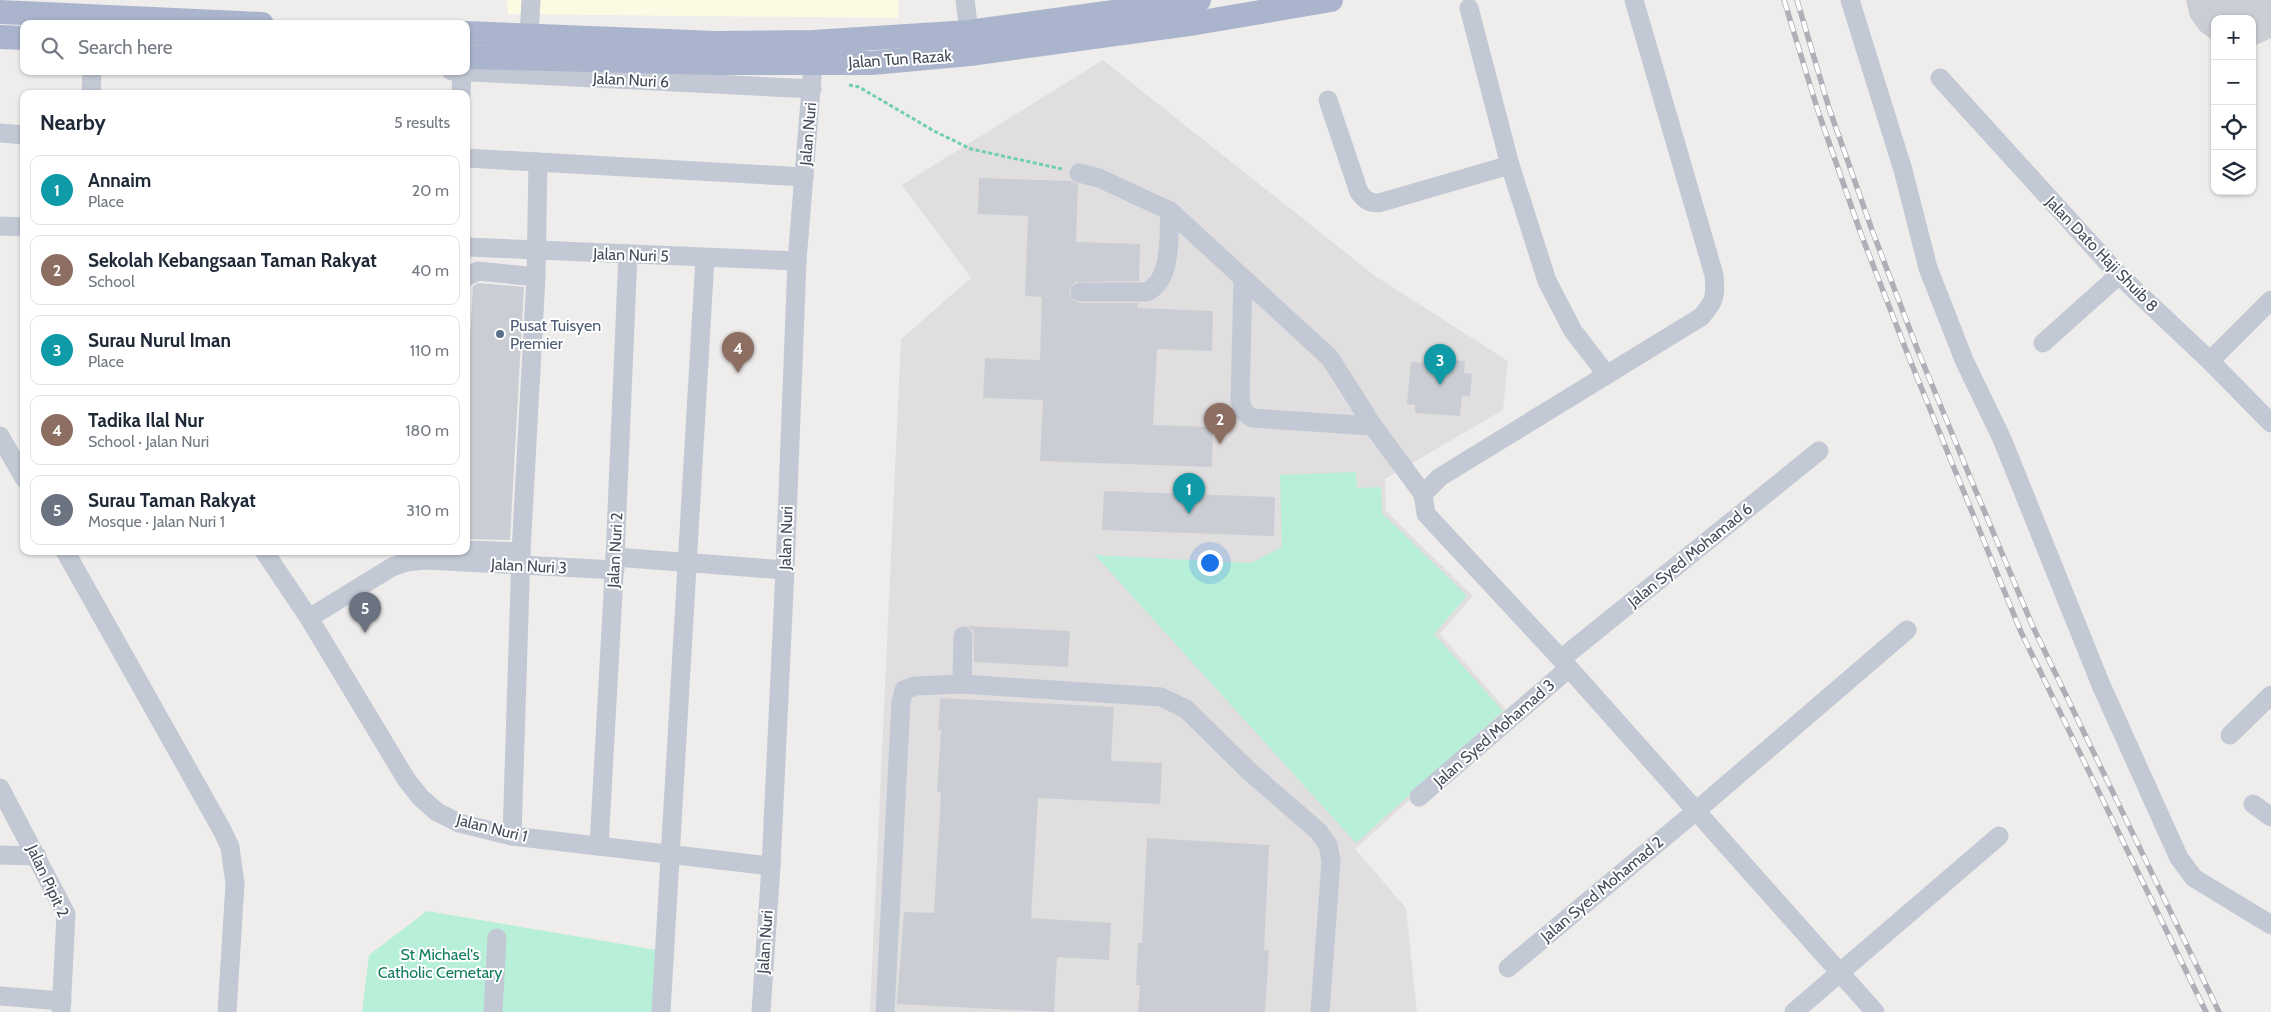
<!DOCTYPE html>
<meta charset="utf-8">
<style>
:root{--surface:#fff;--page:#f6f6f7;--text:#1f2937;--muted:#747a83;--line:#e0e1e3;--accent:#1340e2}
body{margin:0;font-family:Cabin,sans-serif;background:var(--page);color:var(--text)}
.controls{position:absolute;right:15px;top:15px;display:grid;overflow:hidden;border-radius:10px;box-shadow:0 1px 4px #0004}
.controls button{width:45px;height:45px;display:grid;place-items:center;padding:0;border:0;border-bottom:1px solid var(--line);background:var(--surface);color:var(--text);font:25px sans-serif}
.you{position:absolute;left:1209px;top:562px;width:18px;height:18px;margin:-12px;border:4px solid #fff;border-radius:50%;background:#1a73e8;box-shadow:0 0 0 8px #1a73e833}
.badge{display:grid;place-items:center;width:32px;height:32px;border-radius:50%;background:var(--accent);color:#fff;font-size:16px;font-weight:700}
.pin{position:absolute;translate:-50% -41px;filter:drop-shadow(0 1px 2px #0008)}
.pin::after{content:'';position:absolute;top:26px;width:18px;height:15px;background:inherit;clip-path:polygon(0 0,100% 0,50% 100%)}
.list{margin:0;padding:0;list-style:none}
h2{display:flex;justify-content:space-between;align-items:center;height:65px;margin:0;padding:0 20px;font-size:21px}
h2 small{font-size:16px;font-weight:400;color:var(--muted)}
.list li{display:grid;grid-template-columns:32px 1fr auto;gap:15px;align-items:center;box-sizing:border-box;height:70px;margin:0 10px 10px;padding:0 10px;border:1px solid var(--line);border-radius:10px}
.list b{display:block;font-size:19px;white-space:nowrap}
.list p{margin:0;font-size:16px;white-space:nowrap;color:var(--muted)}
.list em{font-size:16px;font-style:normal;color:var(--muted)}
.icon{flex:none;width:28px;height:28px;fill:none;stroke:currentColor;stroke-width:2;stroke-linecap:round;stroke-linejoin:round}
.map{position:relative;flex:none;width:2271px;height:1012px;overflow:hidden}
.search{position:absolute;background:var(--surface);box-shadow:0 1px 4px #0004;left:20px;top:20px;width:450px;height:55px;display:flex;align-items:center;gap:12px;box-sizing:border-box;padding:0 18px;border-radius:10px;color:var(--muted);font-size:19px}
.panel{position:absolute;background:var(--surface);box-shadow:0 1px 4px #0004;left:20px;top:90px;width:450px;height:465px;border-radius:10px}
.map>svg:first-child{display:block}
.commercial{fill:#fcfae3}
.education{fill:#e0dede}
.green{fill:#b8efd9}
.building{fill:#cbcdd4}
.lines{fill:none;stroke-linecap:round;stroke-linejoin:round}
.path{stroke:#6fceb4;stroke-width:3;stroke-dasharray:4 2.5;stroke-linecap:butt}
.minor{stroke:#c2c8d4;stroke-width:19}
.major{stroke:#aab4cd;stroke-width:24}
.rail-casing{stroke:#aeafb7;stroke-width:5.5}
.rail{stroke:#fff;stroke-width:4;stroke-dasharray:11;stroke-linecap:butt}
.service-dot{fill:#5c6f8a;stroke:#fff;stroke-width:2}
.labels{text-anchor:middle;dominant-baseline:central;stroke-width:4;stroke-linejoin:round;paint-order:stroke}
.street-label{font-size:16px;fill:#444b5a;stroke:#fff}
.service-label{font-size:16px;fill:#4e5e75;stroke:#fff;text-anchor:start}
.park-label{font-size:16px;fill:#137d5f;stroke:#fff}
</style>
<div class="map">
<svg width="2271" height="1012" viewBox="0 0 2271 1012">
<rect width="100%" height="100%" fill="#efedec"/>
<polygon class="commercial" points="507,0 899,0 898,18 508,14"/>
<polygon class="education" points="1103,60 1375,276 1508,361 1503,410 1385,479 1386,511 1473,596 1440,634 1508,712 1355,849 1406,908 1417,1012 870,1012 901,339 971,278 902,185"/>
<g class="green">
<polygon points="1356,472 1357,488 1381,487 1382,513 1467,596 1434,634 1503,711 1356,843 1095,555 1251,563 1282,547 1280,475"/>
<polygon points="427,911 663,951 658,1012 362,1012 369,955"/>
</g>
<g class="building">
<polygon points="2186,0 2271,0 2271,38 2252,47 2252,19 2215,19 2215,42 2200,31 2190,17"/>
<polygon points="979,178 1071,181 1078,184 1076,242 1140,244 1139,281 1075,282 1069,292 1074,301 1080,303 1138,303 1137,308 1213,311 1212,351 1157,349 1153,425 1213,427 1212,467 1040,461 1043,400 983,398 985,358 1040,360 1042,297 1025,296 1028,216 978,214"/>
<polygon points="478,283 524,287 510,540 466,539 466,410 473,286"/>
<polygon points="1430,358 1465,361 1464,373 1472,374 1470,396 1462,396 1460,416 1415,413 1415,405 1407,404 1411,362 1430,363"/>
<polygon points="1104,491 1275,497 1274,536 1102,530"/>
<polygon points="967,626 1070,631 1068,667 974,662 974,636 973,630"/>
<polygon points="940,698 1114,707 1111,761 1162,763 1160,804 1038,798 1031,918 1111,923 1109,960 1057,957 1054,1012 897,1004 904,912 934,913 941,793 937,792 941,730 938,730"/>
<polygon points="1147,838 1269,845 1264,950 1269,950 1265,1012 1138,1012 1140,985 1136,985 1138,943 1142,943"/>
</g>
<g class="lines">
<polyline class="path" points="849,85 859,87 934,131 971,149 1062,169"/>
<g class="minor">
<polyline points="965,0 969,32"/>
<path d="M1634,0L1714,275C1716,296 1715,301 1701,317L1440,477L1423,494L1426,514L1561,659L1875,1012"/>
<polyline points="1850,0 1903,170 1928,268 1964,360 2002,439 2101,685 2179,858 2194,878 2271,925"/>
<polyline points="1469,8 1510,165 1547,281 1573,331 1607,375"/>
<polyline points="529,36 531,0"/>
<polyline points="451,71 812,89"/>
<polyline points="1940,78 2119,275 2210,361 2271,423"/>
<polyline points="91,94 92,71"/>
<polyline points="461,94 462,72"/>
<path d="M1328,100L1359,192C1365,200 1369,203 1379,203L1510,165"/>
<polyline points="0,133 24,135"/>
<polyline points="466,158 804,177"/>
<polyline points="1079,173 1099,178 1170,211 1330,358 1373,426 1423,494"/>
<polyline points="0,226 24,227"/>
<polyline points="466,247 797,261"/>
<polyline points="466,277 478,271 536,277 538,162"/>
<polyline points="1243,280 1240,401 1244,412 1252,418 1373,426"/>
<path d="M1080,292H1147C1173,279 1168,237 1170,211"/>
<polyline points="2043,343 2119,275"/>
<polyline points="2210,361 2271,300"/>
<polyline points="0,436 24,478"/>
<polyline points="466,550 521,552"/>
<polyline points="65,551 222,830 230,847 235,884 227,1012"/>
<polyline points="264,551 309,618 406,779 421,798 437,812 459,823 512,836 771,866"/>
<polyline points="615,557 785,570"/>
<polyline points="309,618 392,567 406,562 426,560 615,570"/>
<polyline points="1561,659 1819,451"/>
<polyline points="962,684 963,636"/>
<polyline points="2230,735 2271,695"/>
<polyline points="0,788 66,914 61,1012"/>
<polyline points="1419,797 1568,669"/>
<polyline points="2253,804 2271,817"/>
<polyline points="512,836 521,552 536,277"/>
<polyline points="599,846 615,557 628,254"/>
<polyline points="0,855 37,856"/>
<polyline points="1508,968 1696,811 1907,630"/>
<polyline points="0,996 62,1001"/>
<polyline points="493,1012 497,938"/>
<polyline points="661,1012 705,258"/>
<polyline points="761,1012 771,866 785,570 797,261 813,64"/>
<polyline points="885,1012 901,702 904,690 915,686 962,684 1161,697 1186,709 1251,773 1318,831 1328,845 1331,861 1320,1012"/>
<polyline points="1794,1012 1999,836"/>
</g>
<g class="major">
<polyline points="0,12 262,24"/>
<polyline points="466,33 716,43 813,42 969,32 1199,0"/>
<polyline points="0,37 24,38"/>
<polyline points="466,57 716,63 872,63 970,54 1196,23 1331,0"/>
</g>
<g class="rail-casing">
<g id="rail">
<polyline points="1784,0 1818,111 1861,234 1908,355 2021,632 2206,1012"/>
<polyline points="1797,0 1829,108 1872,230 1918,351 1975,489 2033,627 2219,1012"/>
</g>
</g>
<use href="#rail" class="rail"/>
</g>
<circle class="service-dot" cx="500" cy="334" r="5"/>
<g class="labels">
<g class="street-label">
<text transform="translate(900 59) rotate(-4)">Jalan Tun Razak</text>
<text transform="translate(631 80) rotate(3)">Jalan Nuri 6</text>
<text transform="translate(808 134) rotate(-85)">Jalan Nuri</text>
<text transform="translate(2102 254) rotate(46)">Jalan Dato Haji Shuib 8</text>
<text transform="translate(631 255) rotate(2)">Jalan Nuri 5</text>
<text transform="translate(786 538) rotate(-88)">Jalan Nuri</text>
<text transform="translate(615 550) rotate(-87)">Jalan Nuri 2</text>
<text transform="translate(1690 555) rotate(-39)">Jalan Syed Mohamad 6</text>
<text transform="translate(529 566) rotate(3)">Jalan Nuri 3</text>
<text transform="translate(1494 733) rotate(-41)">Jalan Syed Mohamad 3</text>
<text transform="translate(492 828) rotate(14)">Jalan Nuri 1</text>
<text transform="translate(48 881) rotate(65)">Jalan Pipit 2</text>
<text transform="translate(1602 889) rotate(-40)">Jalan Syed Mohamad 2</text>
<text transform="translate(765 942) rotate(-86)">Jalan Nuri</text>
</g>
<g class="service-label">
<text x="510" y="325">Pusat Tuisyen<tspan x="510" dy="18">Premier</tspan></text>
</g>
<g class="park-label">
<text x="440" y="954">St Michael's<tspan x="440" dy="18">Catholic Cemetary</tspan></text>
</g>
</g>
</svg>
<div class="controls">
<button>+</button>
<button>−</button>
<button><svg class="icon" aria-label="locate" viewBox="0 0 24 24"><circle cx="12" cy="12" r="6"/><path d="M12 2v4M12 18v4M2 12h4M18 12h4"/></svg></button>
<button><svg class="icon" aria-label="layers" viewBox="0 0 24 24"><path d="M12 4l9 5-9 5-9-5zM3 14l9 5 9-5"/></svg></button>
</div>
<div class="you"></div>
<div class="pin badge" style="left:1189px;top:514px;background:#0f9aa8">1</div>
<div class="pin badge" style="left:1220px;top:444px;background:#8d6e63">2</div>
<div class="pin badge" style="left:1440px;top:385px;background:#0f9aa8">3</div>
<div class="pin badge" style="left:738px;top:373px;background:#8d6e63">4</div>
<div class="pin badge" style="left:365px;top:633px;background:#6b7280">5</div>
<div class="search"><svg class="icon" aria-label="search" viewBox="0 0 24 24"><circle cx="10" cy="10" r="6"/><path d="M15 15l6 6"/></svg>Search here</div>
<section class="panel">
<h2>Nearby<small>5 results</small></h2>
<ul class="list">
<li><span class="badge" style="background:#0f9aa8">1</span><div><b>Annaim</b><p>Place</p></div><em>20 m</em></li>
<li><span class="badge" style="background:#8d6e63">2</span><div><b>Sekolah Kebangsaan Taman Rakyat</b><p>School</p></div><em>40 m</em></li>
<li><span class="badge" style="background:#0f9aa8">3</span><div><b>Surau Nurul Iman</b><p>Place</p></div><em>110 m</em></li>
<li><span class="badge" style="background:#8d6e63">4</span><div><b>Tadika Ilal Nur</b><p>School · Jalan Nuri</p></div><em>180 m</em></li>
<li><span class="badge" style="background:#6b7280">5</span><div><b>Surau Taman Rakyat</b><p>Mosque · Jalan Nuri 1</p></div><em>310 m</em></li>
</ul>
</section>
</div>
